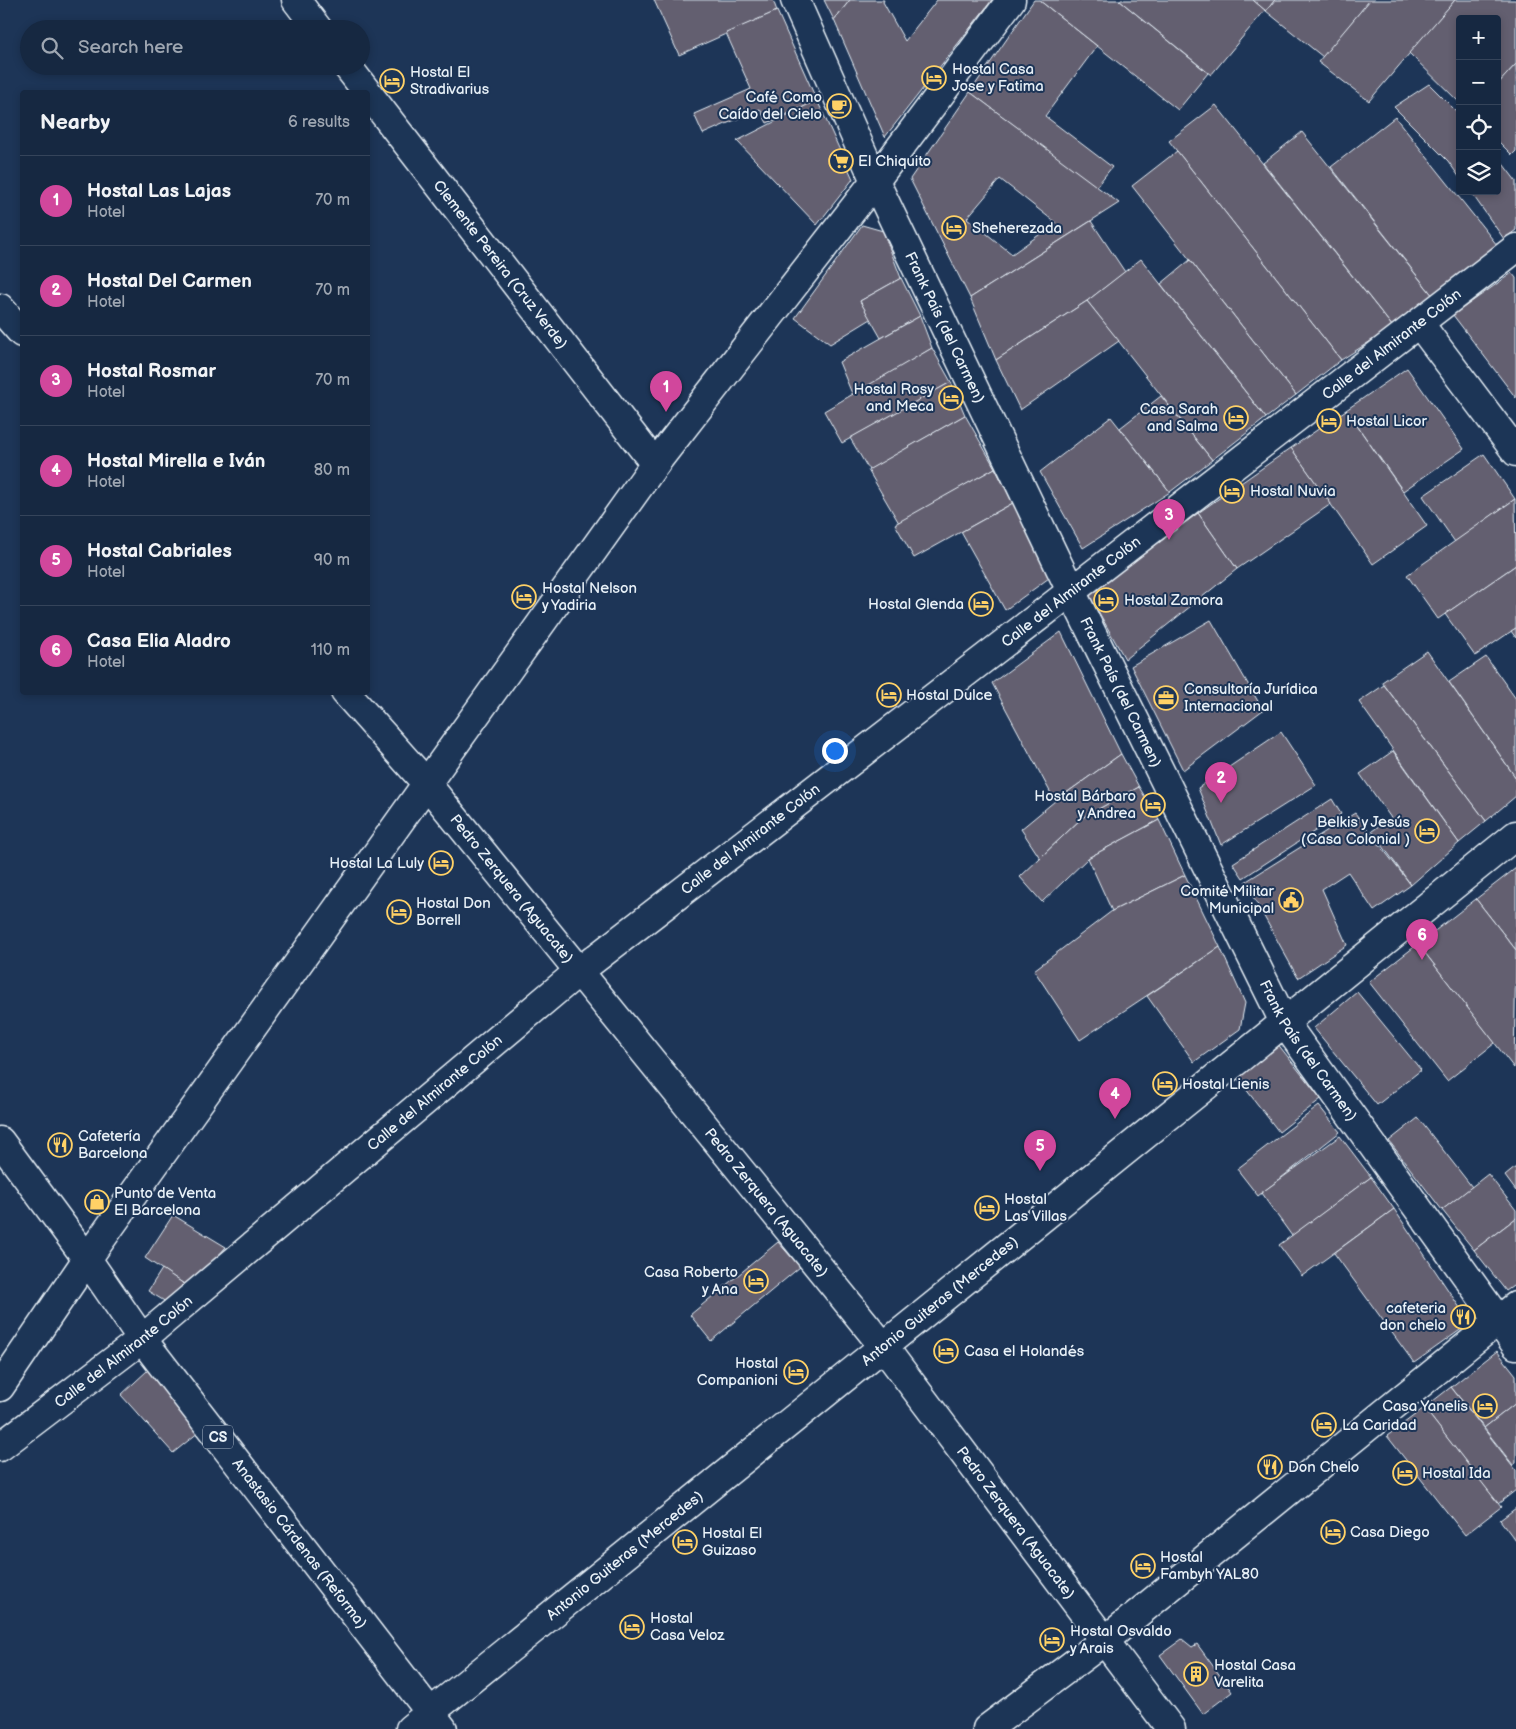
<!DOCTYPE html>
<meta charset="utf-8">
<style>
:root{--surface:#162841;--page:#1f3048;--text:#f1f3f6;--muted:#9ea6b1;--line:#35445a;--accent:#8bbbb9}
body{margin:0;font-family:"Balsamiq Sans",sans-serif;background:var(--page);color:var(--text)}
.controls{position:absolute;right:15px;top:15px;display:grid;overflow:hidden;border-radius:5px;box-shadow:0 2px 8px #0003}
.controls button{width:45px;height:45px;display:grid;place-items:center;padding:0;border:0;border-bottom:1px solid var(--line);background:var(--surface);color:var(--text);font:25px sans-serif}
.you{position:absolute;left:834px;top:750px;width:18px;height:18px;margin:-12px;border:4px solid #fff;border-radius:50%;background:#1a73e8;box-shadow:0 0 0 8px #1a73e833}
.badge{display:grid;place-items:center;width:32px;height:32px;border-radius:50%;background:var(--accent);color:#fff;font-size:16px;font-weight:700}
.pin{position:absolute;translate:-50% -41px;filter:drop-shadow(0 1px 2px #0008)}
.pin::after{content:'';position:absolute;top:26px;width:18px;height:15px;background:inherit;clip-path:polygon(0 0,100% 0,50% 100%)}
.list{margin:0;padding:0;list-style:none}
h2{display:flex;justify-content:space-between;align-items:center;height:65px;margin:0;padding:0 20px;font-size:21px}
h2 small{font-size:16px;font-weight:400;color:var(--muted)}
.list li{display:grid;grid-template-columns:32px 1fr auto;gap:15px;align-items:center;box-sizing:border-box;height:90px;padding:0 20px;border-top:1px solid var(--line)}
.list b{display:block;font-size:19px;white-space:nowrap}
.list p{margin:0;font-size:16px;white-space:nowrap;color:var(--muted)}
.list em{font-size:16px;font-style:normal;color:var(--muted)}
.icon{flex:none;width:28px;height:28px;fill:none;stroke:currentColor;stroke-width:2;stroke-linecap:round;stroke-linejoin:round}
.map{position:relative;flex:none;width:1516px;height:1729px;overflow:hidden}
.search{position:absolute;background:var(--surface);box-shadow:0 2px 8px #0003;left:20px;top:20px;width:350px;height:55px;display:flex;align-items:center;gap:12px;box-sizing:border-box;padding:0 18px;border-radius:28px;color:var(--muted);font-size:19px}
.panel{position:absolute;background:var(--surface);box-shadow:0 2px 8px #0003;left:20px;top:90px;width:350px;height:605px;border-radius:5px}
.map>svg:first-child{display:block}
.building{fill:#635e70;stroke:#e8f1f8;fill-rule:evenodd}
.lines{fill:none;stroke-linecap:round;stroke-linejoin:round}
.minor-casing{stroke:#e8f1f8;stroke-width:31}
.major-casing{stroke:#e8f1f8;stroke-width:31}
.minor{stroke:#1d3557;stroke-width:28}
.major{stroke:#1d3557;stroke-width:28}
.labels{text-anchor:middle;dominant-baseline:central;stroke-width:4;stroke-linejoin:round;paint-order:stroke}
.shield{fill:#1d3557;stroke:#abb9c8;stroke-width:1}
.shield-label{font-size:14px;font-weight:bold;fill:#e8f1f8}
.poi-label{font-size:15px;fill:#e8f1f8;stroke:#1d3557;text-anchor:start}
.street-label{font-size:15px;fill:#e8f1f8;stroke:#1d3557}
</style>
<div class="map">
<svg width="1516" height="1729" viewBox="0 0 1516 1729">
<rect width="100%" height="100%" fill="#1d3557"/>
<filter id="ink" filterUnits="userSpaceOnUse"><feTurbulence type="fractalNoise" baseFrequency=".02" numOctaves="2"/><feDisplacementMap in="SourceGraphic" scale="10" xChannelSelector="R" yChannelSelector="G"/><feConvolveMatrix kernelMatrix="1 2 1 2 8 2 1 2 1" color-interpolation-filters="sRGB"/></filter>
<g filter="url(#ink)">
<g class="building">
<polygon points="654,0 773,0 777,11 679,55"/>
<polygon points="824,0 850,0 834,20"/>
<polygon points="850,0 884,0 883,2 905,41 937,0 992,0 885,137 834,20"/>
<polygon points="1034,0 1039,0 1097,46 1045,116 1112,167 1096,187 970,92"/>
<polygon points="1039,0 1119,0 1208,73 1178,110"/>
<polygon points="1119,0 1253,0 1265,10 1211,75"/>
<polygon points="1253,0 1275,0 1266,11"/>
<polygon points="1275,0 1370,0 1323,57 1266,11"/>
<polygon points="1370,0 1455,0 1369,101 1318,62"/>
<polygon points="1455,0 1516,0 1516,64 1497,85 1497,19 1460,19 1460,103 1409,53"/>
<polygon points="777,11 817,101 767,123 760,109 703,134 694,114 751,89 726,33"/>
<polygon points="1516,64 1516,151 1512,155 1497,140 1497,85"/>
<polygon points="1429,84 1460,115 1460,178 1448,161 1394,107"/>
<path d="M970,92L1119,203L970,298L910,179ZM1000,179L1056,223L1012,254L967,218Z"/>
<polygon points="817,100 853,179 817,225 737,141"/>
<polygon points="1216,105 1393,327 1341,360 1169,141"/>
<polygon points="1395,117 1497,245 1433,296 1331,167"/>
<polygon points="1302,132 1433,296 1393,327 1263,163"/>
<polygon points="1177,151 1341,360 1296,395 1132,186"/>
<polygon points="1497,156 1516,181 1516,230 1504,239 1470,191 1497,191"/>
<polygon points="1091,221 1125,272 1087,301 996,360 970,298"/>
<polygon points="862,225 883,231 901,278 860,301 871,319 830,344 795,318"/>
<polygon points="1141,259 1266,418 1212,460 1087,301"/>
<polygon points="1190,260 1296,395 1266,418 1161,284"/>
<polygon points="1512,273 1516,278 1516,398 1453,315"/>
<polygon points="901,278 920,316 881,338 860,301"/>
<polygon points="1087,301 1119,341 1020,410 996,360"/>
<polygon points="920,316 932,348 853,396 839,362"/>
<polygon points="932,348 951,382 842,443 824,411"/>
<polygon points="1407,368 1464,449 1403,491 1346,410"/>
<polygon points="951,382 965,415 869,470 850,438"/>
<polygon points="1161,396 1212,460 1170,492 1120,428"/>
<polygon points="1346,410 1427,526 1373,564 1291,448"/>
<polygon points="965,415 995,468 899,523 868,470"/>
<polygon points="1111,417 1170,492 1083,548 1040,472"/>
<polygon points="1291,448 1331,504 1237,569 1198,513"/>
<polygon points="1484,454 1515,499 1455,542 1423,496"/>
<polygon points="995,468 1013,503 914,558 895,524"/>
<polygon points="1515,499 1516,565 1438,619 1407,575"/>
<polygon points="1013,503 1049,578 1005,610 961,532"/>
<polygon points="1198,513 1237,569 1125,659 1089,595"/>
<polygon points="1516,565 1516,628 1475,656 1445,614"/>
<polygon points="1211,620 1263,710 1183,770 1131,666"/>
<polygon points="1516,628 1516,638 1511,631"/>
<polygon points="1061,632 1121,754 1055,801 992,683"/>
<polygon points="1427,651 1516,778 1516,796 1486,821 1382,682"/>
<polygon points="1486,657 1516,699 1516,778 1449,682"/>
<polygon points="1384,685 1486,821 1459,843 1359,702"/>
<polygon points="1281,732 1316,785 1221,845 1198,788"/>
<polygon points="1393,751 1459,843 1411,885 1372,831 1391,818 1360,774"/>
<polygon points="1121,754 1139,787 1082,818 1040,858 1021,829 1055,801"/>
<polygon points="1139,787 1159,820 1088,858 1042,902 1020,877 1082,818"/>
<polygon points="1332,799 1341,814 1243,878 1233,863"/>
<polygon points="1355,813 1411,885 1374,911 1348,872 1322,889 1347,945 1298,978 1245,882"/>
<polygon points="1159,820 1185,875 1112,911 1088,858"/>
<polygon points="1516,868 1516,950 1476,899"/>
<polygon points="1185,875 1220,947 1080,1040 1034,970 1112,911"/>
<polygon points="1476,899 1516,950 1514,1068 1418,944"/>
<polygon points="1418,944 1495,1043 1447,1081 1369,982"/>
<polygon points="1220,947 1245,1003 1240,1029 1194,1062 1147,996"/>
<polygon points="1357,992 1421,1070 1377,1105 1314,1028"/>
<polygon points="1277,1043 1321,1099 1279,1132 1235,1075"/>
<polygon points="1319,1106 1340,1132 1258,1196 1237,1169"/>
<polygon points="1418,1118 1472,1187 1442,1210 1389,1141"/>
<polygon points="1340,1136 1371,1177 1292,1236 1261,1193"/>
<polygon points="1516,1167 1516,1191 1505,1176"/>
<polygon points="1488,1174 1516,1210 1516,1218 1474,1250 1442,1210"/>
<polygon points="1371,1177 1394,1209 1302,1276 1279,1245"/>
<polygon points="1394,1209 1470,1323 1414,1363 1334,1253"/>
<polygon points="173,1215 226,1247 190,1288 145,1258"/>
<polygon points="1516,1218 1516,1284 1506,1291 1474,1250"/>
<polygon points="778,1242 800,1267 711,1341 690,1315"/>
<polygon points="162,1269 184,1284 171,1305 148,1291"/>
<polygon points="1497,1351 1516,1375 1516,1403 1484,1428 1451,1387"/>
<polygon points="148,1370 199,1432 173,1453 121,1395"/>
<polygon points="1451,1387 1516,1470 1516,1490 1498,1504 1424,1408"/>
<polygon points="1516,1403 1516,1463 1513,1465 1484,1428"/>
<polygon points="1424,1408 1501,1507 1465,1535 1387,1436"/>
<polygon points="1516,1508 1516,1541 1500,1520"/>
<polygon points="1182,1639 1192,1647 1197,1644 1232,1692 1203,1714 1160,1655"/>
</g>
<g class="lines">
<g class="minor-casing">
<g id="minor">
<polyline points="296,0 318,29"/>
<path id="s1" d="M795,0L875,181L1071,591L1284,1022L1516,1345"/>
<path id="s2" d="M347,66L655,464"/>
<polyline points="0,308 22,333"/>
<polyline points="1419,323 1516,452"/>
<path id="s3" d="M345,692L427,784L883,1346L1171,1729"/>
<polyline points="0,1387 87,1259 655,464 875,181 1011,0"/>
<path id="s4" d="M0,1447L142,1339L578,972L1516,248"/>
<path id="s5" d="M410,1729L1516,835"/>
<polyline points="987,1729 1104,1641 1516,1306"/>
</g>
</g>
<g class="major-casing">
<g id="major">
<path id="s6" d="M0,1141L87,1259L142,1339L443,1729"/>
</g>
</g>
<use href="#minor" class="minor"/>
<use href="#major" class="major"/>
</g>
</g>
<defs>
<g id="hotel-ring" transform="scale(1.25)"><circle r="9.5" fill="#1d3557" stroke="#ffd166" stroke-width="1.5"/><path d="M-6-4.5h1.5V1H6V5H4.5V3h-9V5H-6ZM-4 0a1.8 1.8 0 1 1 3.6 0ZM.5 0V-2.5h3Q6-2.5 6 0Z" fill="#ffd166"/></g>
<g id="cafe-ring" transform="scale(1.25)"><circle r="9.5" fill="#1d3557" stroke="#ffd166" stroke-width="1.5"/><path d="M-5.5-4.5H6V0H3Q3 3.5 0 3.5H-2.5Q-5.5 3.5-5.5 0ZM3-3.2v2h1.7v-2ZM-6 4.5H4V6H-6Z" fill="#ffd166"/></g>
<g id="supermarket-ring" transform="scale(1.25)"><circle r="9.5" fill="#1d3557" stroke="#ffd166" stroke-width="1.5"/><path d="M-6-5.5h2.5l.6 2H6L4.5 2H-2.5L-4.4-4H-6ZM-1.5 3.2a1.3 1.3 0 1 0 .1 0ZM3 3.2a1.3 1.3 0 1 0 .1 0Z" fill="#ffd166"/></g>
<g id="office-ring" transform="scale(1.25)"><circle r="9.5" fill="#1d3557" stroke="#ffd166" stroke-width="1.5"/><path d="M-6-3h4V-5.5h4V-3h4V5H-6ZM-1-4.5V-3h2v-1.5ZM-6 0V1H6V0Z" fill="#ffd166"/></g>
<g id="civic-ring" transform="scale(1.25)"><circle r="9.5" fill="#1d3557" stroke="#ffd166" stroke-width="1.5"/><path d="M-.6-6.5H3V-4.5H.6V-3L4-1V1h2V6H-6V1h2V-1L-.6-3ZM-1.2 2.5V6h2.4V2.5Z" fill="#ffd166"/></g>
<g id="restaurant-ring" transform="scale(1.25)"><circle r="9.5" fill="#1d3557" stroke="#ffd166" stroke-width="1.5"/><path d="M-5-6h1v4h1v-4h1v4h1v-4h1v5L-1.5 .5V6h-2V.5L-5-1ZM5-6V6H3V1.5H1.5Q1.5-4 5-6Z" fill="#ffd166"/></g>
<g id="shop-ring" transform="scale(1.25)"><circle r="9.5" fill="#1d3557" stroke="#ffd166" stroke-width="1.5"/><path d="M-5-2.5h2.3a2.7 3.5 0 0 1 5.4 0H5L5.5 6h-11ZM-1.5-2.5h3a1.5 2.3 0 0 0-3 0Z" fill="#ffd166"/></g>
<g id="building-ring" transform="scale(1.25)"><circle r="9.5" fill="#1d3557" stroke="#ffd166" stroke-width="1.5"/><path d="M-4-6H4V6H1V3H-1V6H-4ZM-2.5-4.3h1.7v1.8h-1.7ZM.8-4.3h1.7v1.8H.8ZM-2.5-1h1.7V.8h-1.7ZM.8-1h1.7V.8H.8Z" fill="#ffd166"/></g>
</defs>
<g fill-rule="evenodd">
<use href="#hotel-ring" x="934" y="78"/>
<use href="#hotel-ring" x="392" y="81"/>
<use href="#cafe-ring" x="839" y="106"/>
<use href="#supermarket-ring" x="841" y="161"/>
<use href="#hotel-ring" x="954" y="228"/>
<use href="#hotel-ring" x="951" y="398"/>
<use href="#hotel-ring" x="1236" y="418"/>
<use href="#hotel-ring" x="1329" y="421"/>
<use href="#hotel-ring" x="1232" y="491"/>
<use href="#hotel-ring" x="524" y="597"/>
<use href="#hotel-ring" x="1106" y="600"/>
<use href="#hotel-ring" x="981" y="604"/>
<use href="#hotel-ring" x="889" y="695"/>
<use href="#office-ring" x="1166" y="698"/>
<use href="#hotel-ring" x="1153" y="805"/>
<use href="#hotel-ring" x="1427" y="831"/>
<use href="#hotel-ring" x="441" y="863"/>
<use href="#civic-ring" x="1291" y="900"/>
<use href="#hotel-ring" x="399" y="912"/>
<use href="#hotel-ring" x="1165" y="1084"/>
<use href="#restaurant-ring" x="60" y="1145"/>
<use href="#shop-ring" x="97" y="1202"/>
<use href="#hotel-ring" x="987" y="1208"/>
<use href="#hotel-ring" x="756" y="1281"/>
<use href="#restaurant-ring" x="1463" y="1317"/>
<use href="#hotel-ring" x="946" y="1351"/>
<use href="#hotel-ring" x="796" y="1372"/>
<use href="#hotel-ring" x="1485" y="1406"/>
<use href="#hotel-ring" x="1324" y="1425"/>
<use href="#restaurant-ring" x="1270" y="1467"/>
<use href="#hotel-ring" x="1405" y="1473"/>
<use href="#hotel-ring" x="1333" y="1532"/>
<use href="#hotel-ring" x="685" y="1542"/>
<use href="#hotel-ring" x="1143" y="1566"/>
<use href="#hotel-ring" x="632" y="1627"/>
<use href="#hotel-ring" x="1052" y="1640"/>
<use href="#building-ring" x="1196" y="1674"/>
</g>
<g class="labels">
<rect class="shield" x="203" y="1425.5" width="30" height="23" rx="4"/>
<g class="shield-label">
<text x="218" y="1437">CS</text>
</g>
<g class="poi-label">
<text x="952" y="69">Hostal Casa<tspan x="952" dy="17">Jose y Fatima</tspan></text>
<text x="410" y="72">Hostal El<tspan x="410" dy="17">Stradivarius</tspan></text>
<text x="822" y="97" text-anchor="end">Café Como<tspan x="822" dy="17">Caído del Cielo</tspan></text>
<text x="858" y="161">El Chiquito</text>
<text x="972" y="228">Sheherezada</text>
<text x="934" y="389" text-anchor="end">Hostal Rosy<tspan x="934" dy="17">and Meca</tspan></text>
<text x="1218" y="409" text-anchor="end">Casa Sarah<tspan x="1218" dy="17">and Salma</tspan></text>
<text x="1346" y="421">Hostal Licor</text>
<text x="1250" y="491">Hostal Nuvia</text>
<text x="542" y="588">Hostal Nelson<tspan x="542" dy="17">y Yadiria</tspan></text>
<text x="1124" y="600">Hostal Zamora</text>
<text x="964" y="604" text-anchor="end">Hostal Glenda</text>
<text x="1184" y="689">Consultoría Jurídica<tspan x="1184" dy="17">Internacional</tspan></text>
<text x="906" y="695">Hostal Dulce</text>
<text x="1136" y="796" text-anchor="end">Hostal Bárbaro<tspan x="1136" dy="17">y Andrea</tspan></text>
<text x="1410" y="822" text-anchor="end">Belkis y Jesús<tspan x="1410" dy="17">(Casa Colonial )</tspan></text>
<text x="424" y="863" text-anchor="end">Hostal La Luly</text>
<text x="1274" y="891" text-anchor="end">Comité Militar<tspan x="1274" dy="17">Municipal</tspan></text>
<text x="416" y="903">Hostal Don<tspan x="416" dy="17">Borrell</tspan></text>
<text x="1182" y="1084">Hostal Lienis</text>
<text x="78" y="1136">Cafetería<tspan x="78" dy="17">Barcelona</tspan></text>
<text x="114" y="1193">Punto de Venta<tspan x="114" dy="17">El Barcelona</tspan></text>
<text x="1004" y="1199">Hostal<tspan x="1004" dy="17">Las Villas</tspan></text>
<text x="738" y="1272" text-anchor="end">Casa Roberto<tspan x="738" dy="17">y Ana</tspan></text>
<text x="1446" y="1308" text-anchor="end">cafeteria<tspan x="1446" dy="17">don chelo</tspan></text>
<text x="964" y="1351">Casa el Holandés</text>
<text x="778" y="1363" text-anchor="end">Hostal<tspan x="778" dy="17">Companioni</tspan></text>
<text x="1468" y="1406" text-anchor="end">Casa Yanelis</text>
<text x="1342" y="1425">La Caridad</text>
<text x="1288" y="1467">Don Chelo</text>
<text x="1422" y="1473">Hostal Ida</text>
<text x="1350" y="1532">Casa Diego</text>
<text x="702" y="1533">Hostal El<tspan x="702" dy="17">Guizaso</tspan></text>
<text x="1160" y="1557">Hostal<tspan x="1160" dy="17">Fambyh YAL80</tspan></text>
<text x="650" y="1618">Hostal<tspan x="650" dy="17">Casa Veloz</tspan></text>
<text x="1070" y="1631">Hostal Osvaldo<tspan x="1070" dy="17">y Arais</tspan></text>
<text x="1214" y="1665">Hostal Casa<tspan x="1214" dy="17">Varelita</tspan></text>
</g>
<g class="street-label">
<text stroke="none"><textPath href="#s2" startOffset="251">Clemente Pereira (Cruz Verde)</textPath></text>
<text stroke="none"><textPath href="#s1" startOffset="360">Frank País (del Carmen)</textPath></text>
<text stroke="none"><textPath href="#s4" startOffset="1776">Calle del Almirante Colón</textPath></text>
<text stroke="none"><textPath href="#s4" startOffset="1371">Calle del Almirante Colón</textPath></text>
<text stroke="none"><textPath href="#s1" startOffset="765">Frank País (del Carmen)</textPath></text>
<text stroke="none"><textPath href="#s4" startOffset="966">Calle del Almirante Colón</textPath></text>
<text stroke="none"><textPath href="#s3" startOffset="258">Pedro Zerquera (Aguacate)</textPath></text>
<text stroke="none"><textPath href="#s1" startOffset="1170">Frank País (del Carmen)</textPath></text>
<text stroke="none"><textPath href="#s4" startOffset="561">Calle del Almirante Colón</textPath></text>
<text stroke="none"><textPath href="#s3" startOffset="662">Pedro Zerquera (Aguacate)</textPath></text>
<text stroke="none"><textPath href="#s5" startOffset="681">Antonio Guiteras (Mercedes)</textPath></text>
<text stroke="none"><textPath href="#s4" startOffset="156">Calle del Almirante Colón</textPath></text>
<text stroke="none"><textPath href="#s3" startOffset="1068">Pedro Zerquera (Aguacate)</textPath></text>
<text stroke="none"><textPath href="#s6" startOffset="502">Anastasio Cárdenas (Reforma)</textPath></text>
<text stroke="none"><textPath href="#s5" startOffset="276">Antonio Guiteras (Mercedes)</textPath></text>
</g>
</g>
</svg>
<div class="controls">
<button>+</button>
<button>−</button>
<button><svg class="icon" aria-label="locate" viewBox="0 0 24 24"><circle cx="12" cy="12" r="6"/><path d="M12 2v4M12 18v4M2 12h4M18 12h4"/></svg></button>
<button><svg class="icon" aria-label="layers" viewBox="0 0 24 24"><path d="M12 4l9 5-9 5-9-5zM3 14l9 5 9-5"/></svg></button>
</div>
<div class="you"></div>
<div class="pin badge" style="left:666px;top:412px;background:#d1479c">1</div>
<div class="pin badge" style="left:1221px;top:803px;background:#d1479c">2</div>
<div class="pin badge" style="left:1169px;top:540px;background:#d1479c">3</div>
<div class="pin badge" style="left:1115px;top:1119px;background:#d1479c">4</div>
<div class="pin badge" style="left:1040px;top:1171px;background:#d1479c">5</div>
<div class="pin badge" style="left:1422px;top:960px;background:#d1479c">6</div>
<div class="search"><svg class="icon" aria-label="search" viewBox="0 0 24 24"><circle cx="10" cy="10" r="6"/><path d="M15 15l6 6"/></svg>Search here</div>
<section class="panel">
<h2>Nearby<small>6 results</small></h2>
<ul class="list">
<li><span class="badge" style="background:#d1479c">1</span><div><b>Hostal Las Lajas</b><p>Hotel</p></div><em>70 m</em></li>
<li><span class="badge" style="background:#d1479c">2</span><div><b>Hostal Del Carmen</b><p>Hotel</p></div><em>70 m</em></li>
<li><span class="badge" style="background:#d1479c">3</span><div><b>Hostal Rosmar</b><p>Hotel</p></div><em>70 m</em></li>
<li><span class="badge" style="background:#d1479c">4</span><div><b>Hostal Mirella e Iván</b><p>Hotel</p></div><em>80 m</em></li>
<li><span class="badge" style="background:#d1479c">5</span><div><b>Hostal Cabriales</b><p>Hotel</p></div><em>90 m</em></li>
<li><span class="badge" style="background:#d1479c">6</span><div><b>Casa Elia Aladro</b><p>Hotel</p></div><em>110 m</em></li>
</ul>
</section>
</div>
